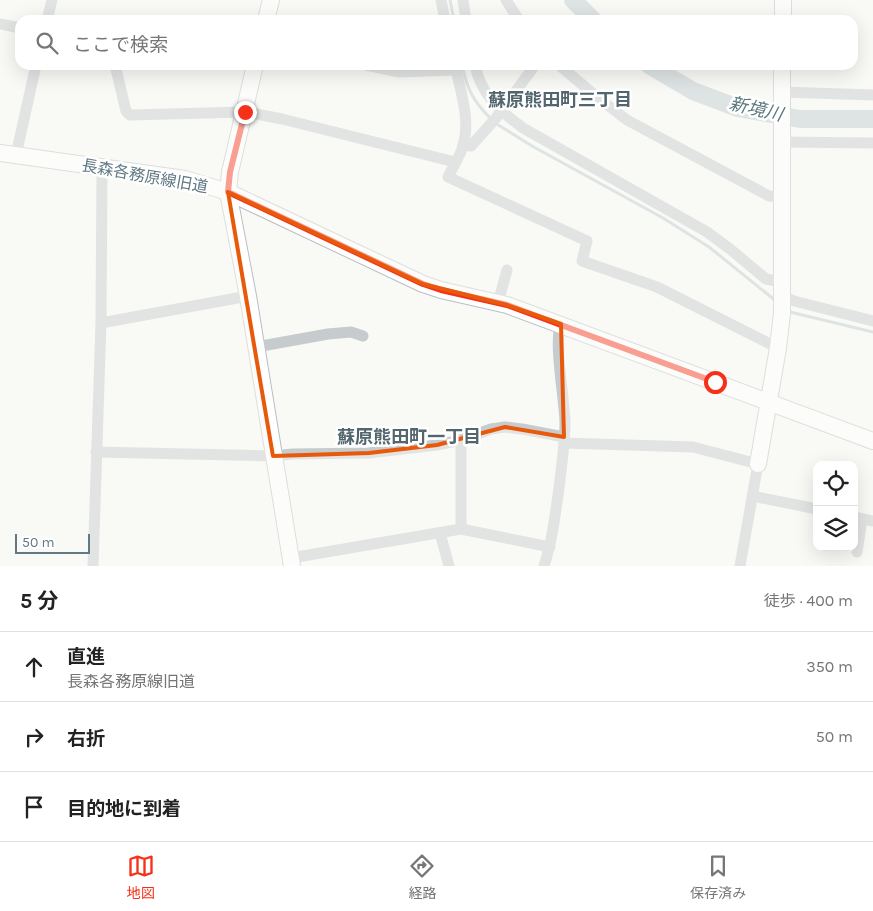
<!DOCTYPE html>
<html lang="ja">
<meta charset="utf-8">
<style>
:root{--surface:#fff;--page:#f2f2f2;--text:#222;--muted:#767676;--line:#e0e0e0;--accent:#f5311a}
body{margin:0;font-family:Karla,"Noto Sans JP",sans-serif;background:var(--page);color:var(--text)}
.controls{position:absolute;right:15px;bottom:15px;display:grid;overflow:hidden;border-radius:10px;box-shadow:0 5px 20px #0002}
.controls button{width:45px;height:45px;display:grid;place-items:center;padding:0;border:0;border-bottom:1px solid var(--line);background:var(--surface);color:var(--text);font:25px sans-serif}
.scale{position:absolute;left:15px;bottom:12px;width:75px;box-sizing:border-box;padding-left:5px;border:2px solid #617984;border-top:0;font-size:14px;line-height:18px;white-space:nowrap;color:#617984;-webkit-text-stroke:4px #fff;paint-order:stroke}
.stop{position:absolute;width:15px;height:15px;margin:-11px;border:4px solid #f5311a;border-radius:50%;background:#fff}
.stop.end{background:#f5311a;border-color:#fff;box-shadow:0 1px 5px #0008}
.list{margin:0;padding:0;list-style:none}
h2{display:flex;justify-content:space-between;align-items:center;height:65px;margin:0;padding:0 20px;font-size:21px}
h2 small{font-size:16px;font-weight:400;color:var(--muted)}
.list li{display:grid;grid-template-columns:32px 1fr auto;gap:15px;align-items:center;box-sizing:border-box;height:70px;padding:0 20px;border-top:1px solid var(--line)}
.list b{display:block;font-size:19px;white-space:nowrap}
.list p{margin:0;font-size:16px;white-space:nowrap;color:var(--muted)}
.list em{font-size:16px;font-style:normal;color:var(--muted)}
.icon{flex:none;width:28px;height:28px;fill:none;stroke:currentColor;stroke-width:2;stroke-linecap:round;stroke-linejoin:round}
.map{position:relative;flex:none;width:873px;height:566px;overflow:hidden}
.search{position:absolute;background:var(--surface);box-shadow:0 5px 20px #0002;left:15px;right:15px;top:15px;height:55px;display:flex;align-items:center;gap:12px;box-sizing:border-box;padding:0 18px;border-radius:15px;color:var(--muted);font-size:19px}
.sheet{height:275px;background:var(--surface)}
nav{display:flex;justify-content:space-around;align-items:center;box-sizing:border-box;height:70px;border-top:1px solid var(--line);background:var(--surface);font-size:14px;color:var(--muted)}
nav a{display:grid;justify-items:center;gap:2px}
nav .on{color:var(--accent)}
.map>svg:first-child{display:block}
.lines{fill:none;stroke-linecap:round;stroke-linejoin:round}
.stream{stroke:#bbcbcd;stroke-width:3}
.river{stroke:#bbcbcd;stroke-width:18}
.secondary-casing{stroke:#b8bfc3;stroke-width:18}
.street{stroke:#c6cbce;stroke-width:11}
.secondary{stroke:#fff;stroke-width:16}
.route{stroke:#f5311a;stroke-width:6}
.marked{fill:none;stroke:#e8590c;stroke-width:4;stroke-linejoin:round}
.labels{text-anchor:middle;dominant-baseline:central;stroke-width:5;stroke-linejoin:round;paint-order:stroke}
.street-label{font-size:16px;fill:#617984;stroke:#fff}
.neighbourhood-label{font-size:18px;font-weight:bold;fill:#53666e;stroke:#fff}
.water-label{font-size:18px;font-style:italic;fill:#5b797e;stroke:#fff}
</style>
<div class="map">
<svg width="873" height="566" viewBox="0 0 873 566">
<rect width="100%" height="100%" fill="#f9f9f6"/>
<g class="lines">
<g class="stream">
<polyline points="450,0 454,20"/>
<path d="M462,65C467,89 473,101 491,119"/>
<polyline points="495,123 532,146 663,218 709,247 776,301"/>
<polyline points="787,310 790,312 873,332"/>
</g>
<g class="river">
<polyline points="573,0 593,20"/>
<polyline points="649,65 693,91 738,108 800,119 873,119"/>
</g>
<g class="secondary-casing">
<g id="secondary">
<polyline points="266,20 271,0"/>
<polyline points="783,20 783,0"/>
<polyline points="255,65 230,172 228,192 248,296 292,566"/>
<polyline points="0,153 185,179 228,192 423,284 441,290 507,305 873,441"/>
<polyline points="758,464 778,348 782,313 782,65"/>
</g>
</g>
<g class="street">
<polyline points="441,0 445,20"/>
<polyline points="463,0 466,20"/>
<polyline points="506,0 519,20"/>
<polyline points="47,20 52,0"/>
<polyline points="0,24 20,28"/>
<polyline points="115,65 126,111 130,115 245,112 282,119 455,162"/>
<polyline points="366,65 399,72 456,70"/>
<path d="M455,65C460,90 471,120 463,146C460,156 453,167 448,177L587,241L582,261L657,287L778,348"/>
<path d="M475,65C481,95 500,111 523,128L707,232L730,249L766,279L781,282"/>
<polyline points="559,65 597,97 627,120 769,196 782,197"/>
<polyline points="782,92 873,95"/>
<polyline points="782,142 873,143"/>
<polyline points="463,145 471,146 496,118 535,65"/>
<polyline points="16,155 36,65"/>
<polyline points="781,295 794,301 873,321"/>
<polyline points="498,303 507,270"/>
<polyline points="101,323 248,296"/>
<polyline points="256,347 328,334 351,332 363,336"/>
<polyline points="564,443 693,447 758,464 740,566"/>
<polyline points="96,452 273,456 293,454 369,453 437,445 461,440 491,429 505,427 522,429 564,437"/>
<polyline points="752,496 817,509"/>
<polyline points="854,517 873,521"/>
<polyline points="461,529 461,440"/>
<polyline points="440,533 449,566"/>
<polyline points="857,552 862,519"/>
<polyline points="291,558 461,529 550,547"/>
<polyline points="93,566 101,323 102,167"/>
<path d="M544,566C553,538 556,509 560,480C562,461 565,442 565,423C565,401 553,341 561,324"/>
</g>
<use href="#secondary" class="secondary"/>
</g>
<g class="lines">
<polyline class="route" points="245,112 230,172 228,192 423,284 441,290 507,305 715,382"/>
</g>
<path d="M0 0H873V566H0ZM228,192L423,284L507,305L561,324L564,437L505,427L437,445L369,453L273,456Z" fill="#f9f9f6" fill-opacity=".55" fill-rule="evenodd"/>
<path class="marked" d="M228,192L423,284L507,305L561,324L564,437L505,427L437,445L369,453L273,456Z"/>
<g class="labels">
<g class="street-label">
<text transform="translate(145 176) rotate(10)">長森各務原線旧道</text>
</g>
<g class="neighbourhood-label">
<text x="560" y="100">蘇原熊田町三丁目</text>
<text x="409" y="437">蘇原熊田町一丁目</text>
</g>
<g class="water-label">
<text transform="translate(756 109) rotate(13)">新境川</text>
</g>
</g>
</svg>
<div class="controls">
<button><svg class="icon" aria-label="locate" viewBox="0 0 24 24"><circle cx="12" cy="12" r="6"/><path d="M12 2v4M12 18v4M2 12h4M18 12h4"/></svg></button>
<button><svg class="icon" aria-label="layers" viewBox="0 0 24 24"><path d="M12 4l9 5-9 5-9-5zM3 14l9 5 9-5"/></svg></button>
</div>
<div class="scale">50 m</div>
<div class="stop" style="left:715px;top:382px"></div>
<div class="stop end" style="left:245px;top:112px"></div>
<div class="search"><svg class="icon" aria-label="search" viewBox="0 0 24 24"><circle cx="10" cy="10" r="6"/><path d="M15 15l6 6"/></svg>ここで検索</div>
</div>
<section class="sheet">
<h2>5 分<small>徒歩 · 400 m</small></h2>
<ul class="list">
<li><svg class="icon" aria-label="ahead" viewBox="0 0 24 24"><path d="M12 20V5M6 11l6-6 6 6"/></svg><div><b>直進</b><p>長森各務原線旧道</p></div><em>350 m</em></li>
<li><svg class="icon" aria-label="right" viewBox="0 0 24 24"><path d="M7 20v-9h11M14 6l5 5-5 5"/></svg><div><b>右折</b></div><em>50 m</em></li>
<li><svg class="icon" aria-label="arrive" viewBox="0 0 24 24"><path d="M6 21V4h12l-3 4 3 4H6"/></svg><div><b>目的地に到着</b></div></li>
</ul>
</section>
<nav>
<a class="on"><svg class="icon" aria-label="map" viewBox="0 0 24 24"><path d="M3 6l6-2 6 2 6-2v14l-6 2-6-2-6 2zM9 4v14M15 6v14"/></svg>地図</a>
<a><svg class="icon" aria-label="directions" viewBox="0 0 24 24"><path d="M12 3l9 9-9 9-9-9zM9 14v-3h6M13 9l2 2-2 2"/></svg>経路</a>
<a><svg class="icon" aria-label="saved" viewBox="0 0 24 24"><path d="M7 4h10v16l-5-4-5 4z"/></svg>保存済み</a>
</nav>
